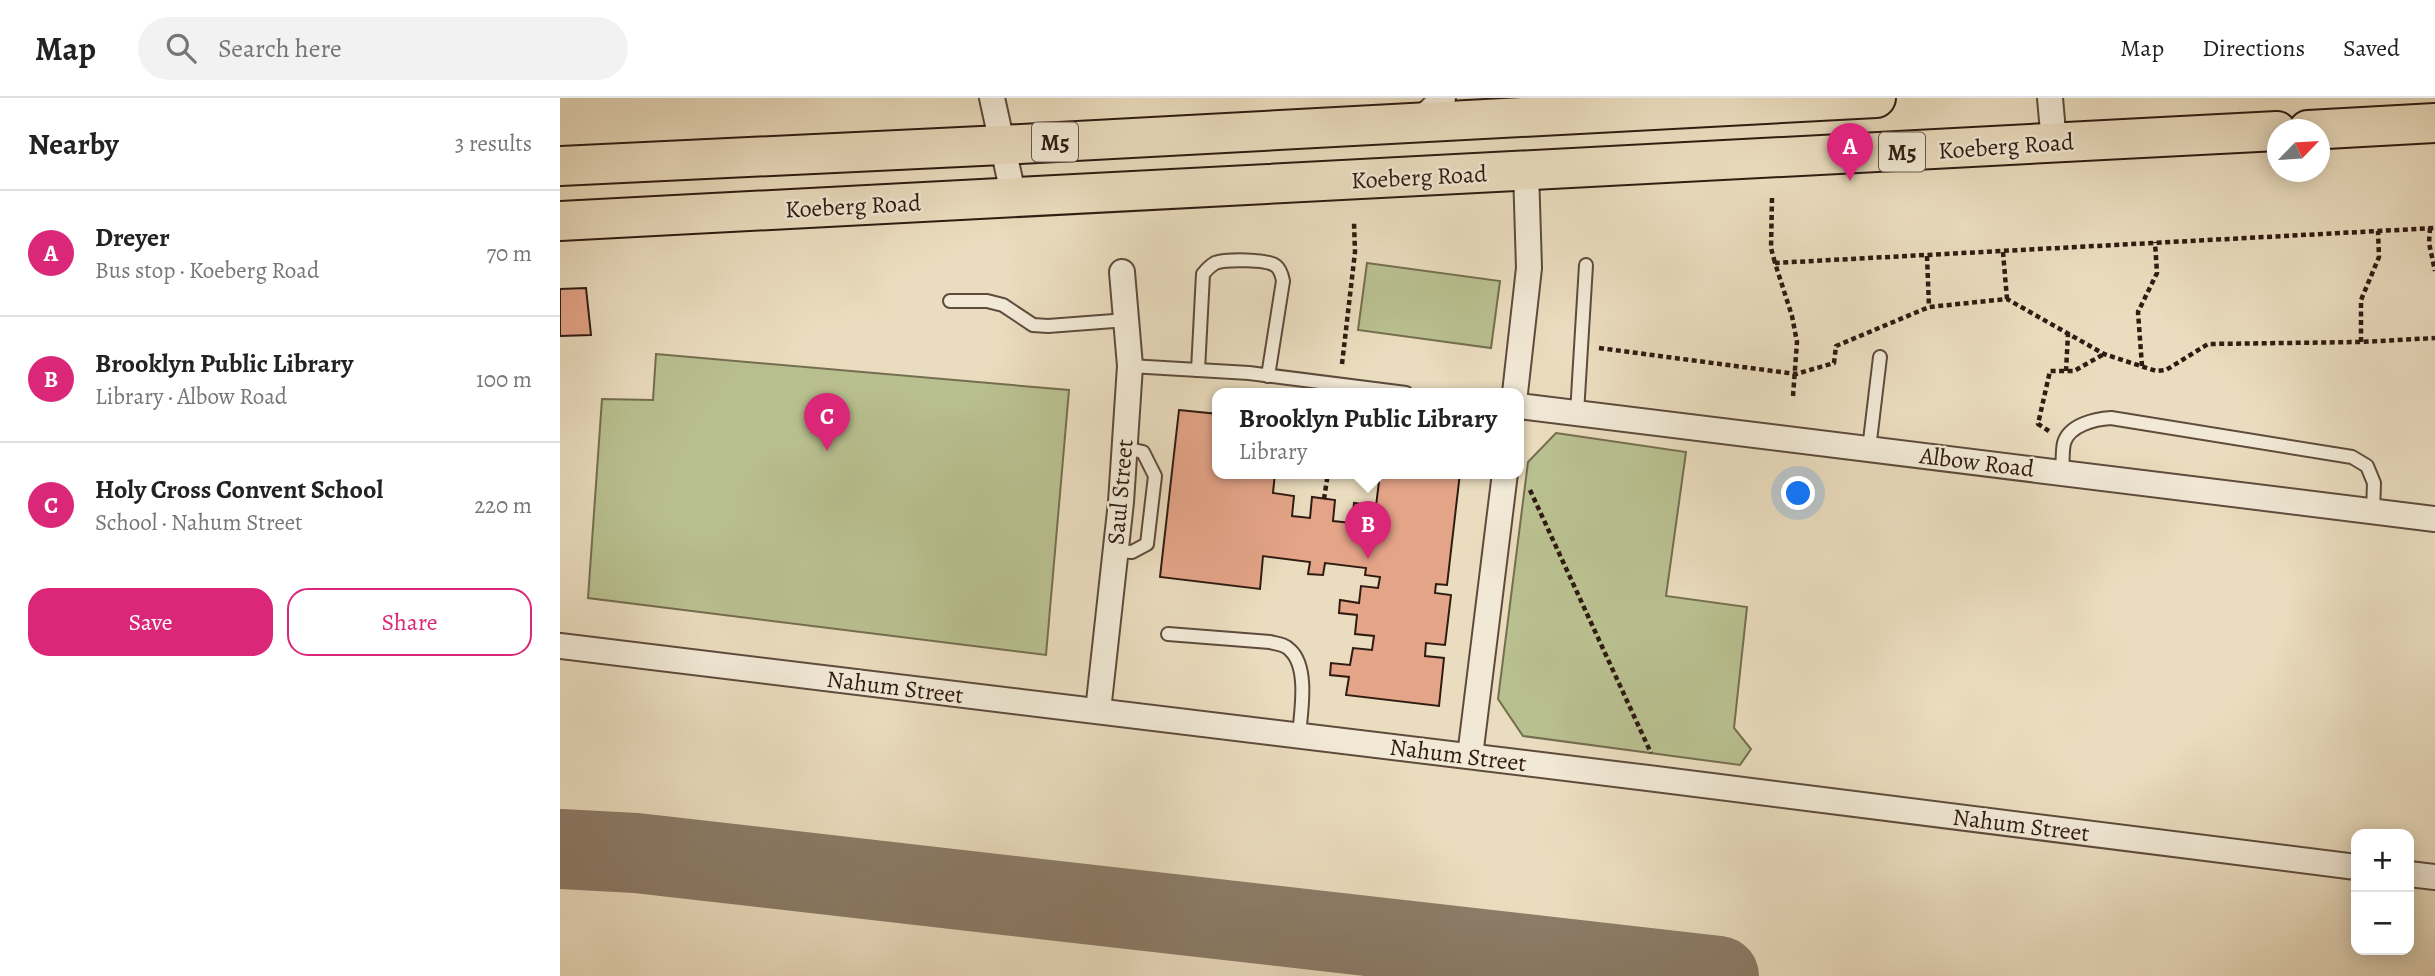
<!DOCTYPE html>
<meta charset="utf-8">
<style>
:root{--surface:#fff;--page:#f2f2f2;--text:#222;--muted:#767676;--line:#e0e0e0;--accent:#db2777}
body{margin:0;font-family:Alegreya,serif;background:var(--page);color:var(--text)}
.controls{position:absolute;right:21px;bottom:21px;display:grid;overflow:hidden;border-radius:14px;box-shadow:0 4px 18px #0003}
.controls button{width:63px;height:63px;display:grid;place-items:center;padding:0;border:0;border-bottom:2px solid var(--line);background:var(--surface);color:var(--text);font:35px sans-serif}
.compass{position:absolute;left:1707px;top:21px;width:63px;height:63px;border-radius:50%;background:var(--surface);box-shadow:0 4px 18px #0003;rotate:65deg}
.you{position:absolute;left:1239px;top:396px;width:24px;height:24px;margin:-18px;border:5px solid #fff;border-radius:50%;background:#1a73e8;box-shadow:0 0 0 10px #1a73e833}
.badge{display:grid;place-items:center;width:46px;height:46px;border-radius:50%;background:var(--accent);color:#fff;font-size:23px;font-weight:700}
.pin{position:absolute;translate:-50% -58px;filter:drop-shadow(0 2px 4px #0008)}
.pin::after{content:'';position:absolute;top:37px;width:24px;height:21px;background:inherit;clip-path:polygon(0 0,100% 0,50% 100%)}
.popup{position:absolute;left:652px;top:290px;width:312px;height:91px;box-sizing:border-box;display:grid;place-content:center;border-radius:14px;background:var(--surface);filter:drop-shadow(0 2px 5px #0005);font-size:23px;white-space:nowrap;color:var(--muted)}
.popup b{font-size:26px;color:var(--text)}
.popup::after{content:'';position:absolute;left:50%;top:100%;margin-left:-14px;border:14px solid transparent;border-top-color:var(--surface)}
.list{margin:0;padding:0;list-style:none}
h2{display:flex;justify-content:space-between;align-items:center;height:91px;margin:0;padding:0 28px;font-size:30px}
h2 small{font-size:23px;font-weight:400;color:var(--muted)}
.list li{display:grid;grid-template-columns:46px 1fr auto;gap:21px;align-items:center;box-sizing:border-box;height:126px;padding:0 28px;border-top:2px solid var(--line)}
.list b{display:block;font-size:26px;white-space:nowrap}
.list p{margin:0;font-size:23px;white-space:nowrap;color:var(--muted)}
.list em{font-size:23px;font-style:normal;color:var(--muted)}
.actions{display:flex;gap:14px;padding:21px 28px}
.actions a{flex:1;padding:16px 0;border:2px solid var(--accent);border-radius:21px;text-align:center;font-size:24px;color:var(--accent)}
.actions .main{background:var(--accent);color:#fff}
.icon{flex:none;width:38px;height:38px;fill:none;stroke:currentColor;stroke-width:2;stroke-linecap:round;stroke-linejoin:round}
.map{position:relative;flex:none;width:1875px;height:878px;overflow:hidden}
header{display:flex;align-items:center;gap:42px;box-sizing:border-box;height:98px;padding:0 35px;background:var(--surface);border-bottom:2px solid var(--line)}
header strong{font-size:33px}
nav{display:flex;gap:38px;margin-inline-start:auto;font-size:24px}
.search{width:490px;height:63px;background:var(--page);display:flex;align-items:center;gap:18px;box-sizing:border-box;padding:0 24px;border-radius:38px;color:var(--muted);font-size:26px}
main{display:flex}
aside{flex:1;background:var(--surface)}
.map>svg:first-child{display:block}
.green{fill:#b9c090;stroke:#746e50;stroke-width:2}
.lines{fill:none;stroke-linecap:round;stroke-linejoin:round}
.taxiway{stroke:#8c7c68;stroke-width:80}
.building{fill:#e4a488;stroke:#2f1b11;stroke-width:2}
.service-casing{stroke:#5e4b3c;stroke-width:16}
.minor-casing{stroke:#5e4b3c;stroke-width:28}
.primary-casing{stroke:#2f1b11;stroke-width:42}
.path{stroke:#2f1b11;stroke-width:4.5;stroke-dasharray:5 3.5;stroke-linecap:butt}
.service{stroke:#f1e8d5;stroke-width:12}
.minor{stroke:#f1e8d5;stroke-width:24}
.primary{stroke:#eadcbe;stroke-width:38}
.labels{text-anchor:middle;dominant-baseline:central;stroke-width:5;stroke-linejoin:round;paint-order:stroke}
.shield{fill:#f1e8d5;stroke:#69584c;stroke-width:2}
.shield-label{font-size:23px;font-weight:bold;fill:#2f1b11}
.street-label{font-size:24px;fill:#2f1b11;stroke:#f1e8d5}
</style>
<header>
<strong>Map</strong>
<div class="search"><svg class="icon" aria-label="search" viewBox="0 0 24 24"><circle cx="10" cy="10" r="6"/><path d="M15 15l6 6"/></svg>Search here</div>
<nav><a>Map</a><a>Directions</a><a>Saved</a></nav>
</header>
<main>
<aside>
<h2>Nearby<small>3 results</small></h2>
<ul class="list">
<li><span class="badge">A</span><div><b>Dreyer</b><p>Bus stop · Koeberg Road</p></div><em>70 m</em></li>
<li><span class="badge">B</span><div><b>Brooklyn Public Library</b><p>Library · Albow Road</p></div><em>100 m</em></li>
<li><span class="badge">C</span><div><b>Holy Cross Convent School</b><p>School · Nahum Street</p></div><em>220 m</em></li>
</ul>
<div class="actions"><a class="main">Save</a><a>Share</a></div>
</aside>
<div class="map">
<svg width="1875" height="878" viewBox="0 0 1875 878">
<rect width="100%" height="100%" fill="#eadcbe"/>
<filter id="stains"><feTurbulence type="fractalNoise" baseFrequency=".00286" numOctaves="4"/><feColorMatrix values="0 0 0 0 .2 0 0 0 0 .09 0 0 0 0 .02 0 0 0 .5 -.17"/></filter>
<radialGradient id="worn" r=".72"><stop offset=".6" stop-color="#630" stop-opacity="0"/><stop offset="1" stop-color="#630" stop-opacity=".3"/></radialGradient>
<g class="green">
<polygon points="807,165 940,183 931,250 798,232"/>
<polygon points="96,256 509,292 486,557 28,500 42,301 93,302"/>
<polygon points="996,335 1126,354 1106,498 1187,509 1174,630 1191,651 1180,667 963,638 938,601 968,364"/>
</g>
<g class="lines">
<polyline class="taxiway" points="0,751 76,755 1159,878"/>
</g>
<g class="building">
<polygon points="26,190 31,237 0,238 0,191"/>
<polygon points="619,312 658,316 658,375 715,375 713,395 734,398 732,418 750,420 752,399 775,402 773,423 792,425 794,405 816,408 820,375 900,375 887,487 876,486 875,495 891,497 885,547 866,545 865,558 884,560 879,608 786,597 789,579 770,577 771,565 790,567 793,550 812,552 814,538 795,536 797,517 779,515 780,502 799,505 801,488 818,490 820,479 805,477 806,470 765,465 763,477 748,476 750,464 703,458 700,491 600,479"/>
</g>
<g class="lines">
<g class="service-casing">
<g id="service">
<polyline points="390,203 427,203 443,207 473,227 488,228 567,222"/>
<polyline points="570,268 689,275 846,295"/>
<path d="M638,272L643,176C647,171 650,168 655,165C666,161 707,161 716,168C721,172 722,178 723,183L708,278"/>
<polyline points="1017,315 1026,167"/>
<polyline points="1309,351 1320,259"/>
<path d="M1502,374C1503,365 1502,354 1504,345C1509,327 1535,321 1551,320L1792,359L1807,368L1814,385L1813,413"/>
<polyline points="555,453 572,454 587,446 595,378 583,354 564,350"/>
<path d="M608,536L710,544C717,546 725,546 730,552C749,569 741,614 739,637"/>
</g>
</g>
<g class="minor-casing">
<g id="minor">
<polyline points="432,0 454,100"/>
<polyline points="1490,0 1494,45"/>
<polyline points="853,25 869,14 883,0"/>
<polyline points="955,295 969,170 966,73"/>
<polyline points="959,308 1875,421"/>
<polyline points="0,548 1088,680 1796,769"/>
<polyline points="538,613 561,404 570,268 562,174"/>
<polyline points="910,658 945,375"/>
<polyline points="1849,776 1875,779"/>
</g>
</g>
<g class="primary-casing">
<g id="primary">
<polyline points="1748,32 1875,25"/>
<polyline points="0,68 442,47 1316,0"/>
<polyline points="0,123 1717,33"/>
</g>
</g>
<g class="path">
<polyline points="1212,100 1211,150 1215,165"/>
<polyline points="1870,130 1869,145 1875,173"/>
<polyline points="1443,154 1447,201"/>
<polyline points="1367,158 1369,209"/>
<polyline points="1801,244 1801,202 1819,159 1818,133"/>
<polyline points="1039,250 1236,276 1274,265 1276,248 1369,209 1447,201 1544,256 1596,273 1606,272 1648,246 1801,244 1875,240"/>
<polyline points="782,266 795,154 794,124"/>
<polyline points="1582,268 1578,214 1597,175 1595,144"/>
<polyline points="1506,273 1508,236"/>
<polyline points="1233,298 1237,244 1232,218 1215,165 1875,130"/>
<polyline points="1489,333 1478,326 1490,273 1514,273 1544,256"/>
<polyline points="970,392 1091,655"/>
<polyline points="764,401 768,375"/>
</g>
<use href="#service" class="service"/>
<use href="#minor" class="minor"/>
<use href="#primary" class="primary"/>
</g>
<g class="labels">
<g class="shield">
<rect x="472" y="24.5" width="46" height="39" rx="5"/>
<rect x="1319" y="34.5" width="46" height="39" rx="5"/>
</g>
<g class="shield-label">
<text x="495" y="44">M5</text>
<text x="1342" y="54">M5</text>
</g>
<g class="street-label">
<text transform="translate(1446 48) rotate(-4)">Koeberg Road</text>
<text transform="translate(859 79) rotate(-3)">Koeberg Road</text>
<text transform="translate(293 108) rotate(-3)">Koeberg Road</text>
<text transform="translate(1417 364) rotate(7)">Albow Road</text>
<text transform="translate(560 394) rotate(-85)">Saul Street</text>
<text transform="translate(335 589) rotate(7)">Nahum Street</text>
<text transform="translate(898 657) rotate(7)">Nahum Street</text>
<text transform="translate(1461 727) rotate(7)">Nahum Street</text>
</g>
</g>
<rect width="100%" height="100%" filter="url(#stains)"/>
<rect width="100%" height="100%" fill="url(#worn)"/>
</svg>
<div class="controls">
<button>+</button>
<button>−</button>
</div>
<svg class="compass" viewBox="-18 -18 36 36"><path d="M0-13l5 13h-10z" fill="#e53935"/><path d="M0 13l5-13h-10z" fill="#767676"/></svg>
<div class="you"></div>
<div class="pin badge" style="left:1290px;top:83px">A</div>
<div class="pin badge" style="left:808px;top:461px">B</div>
<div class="popup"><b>Brooklyn Public Library</b>Library</div>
<div class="pin badge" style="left:267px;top:353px">C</div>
</div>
</main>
